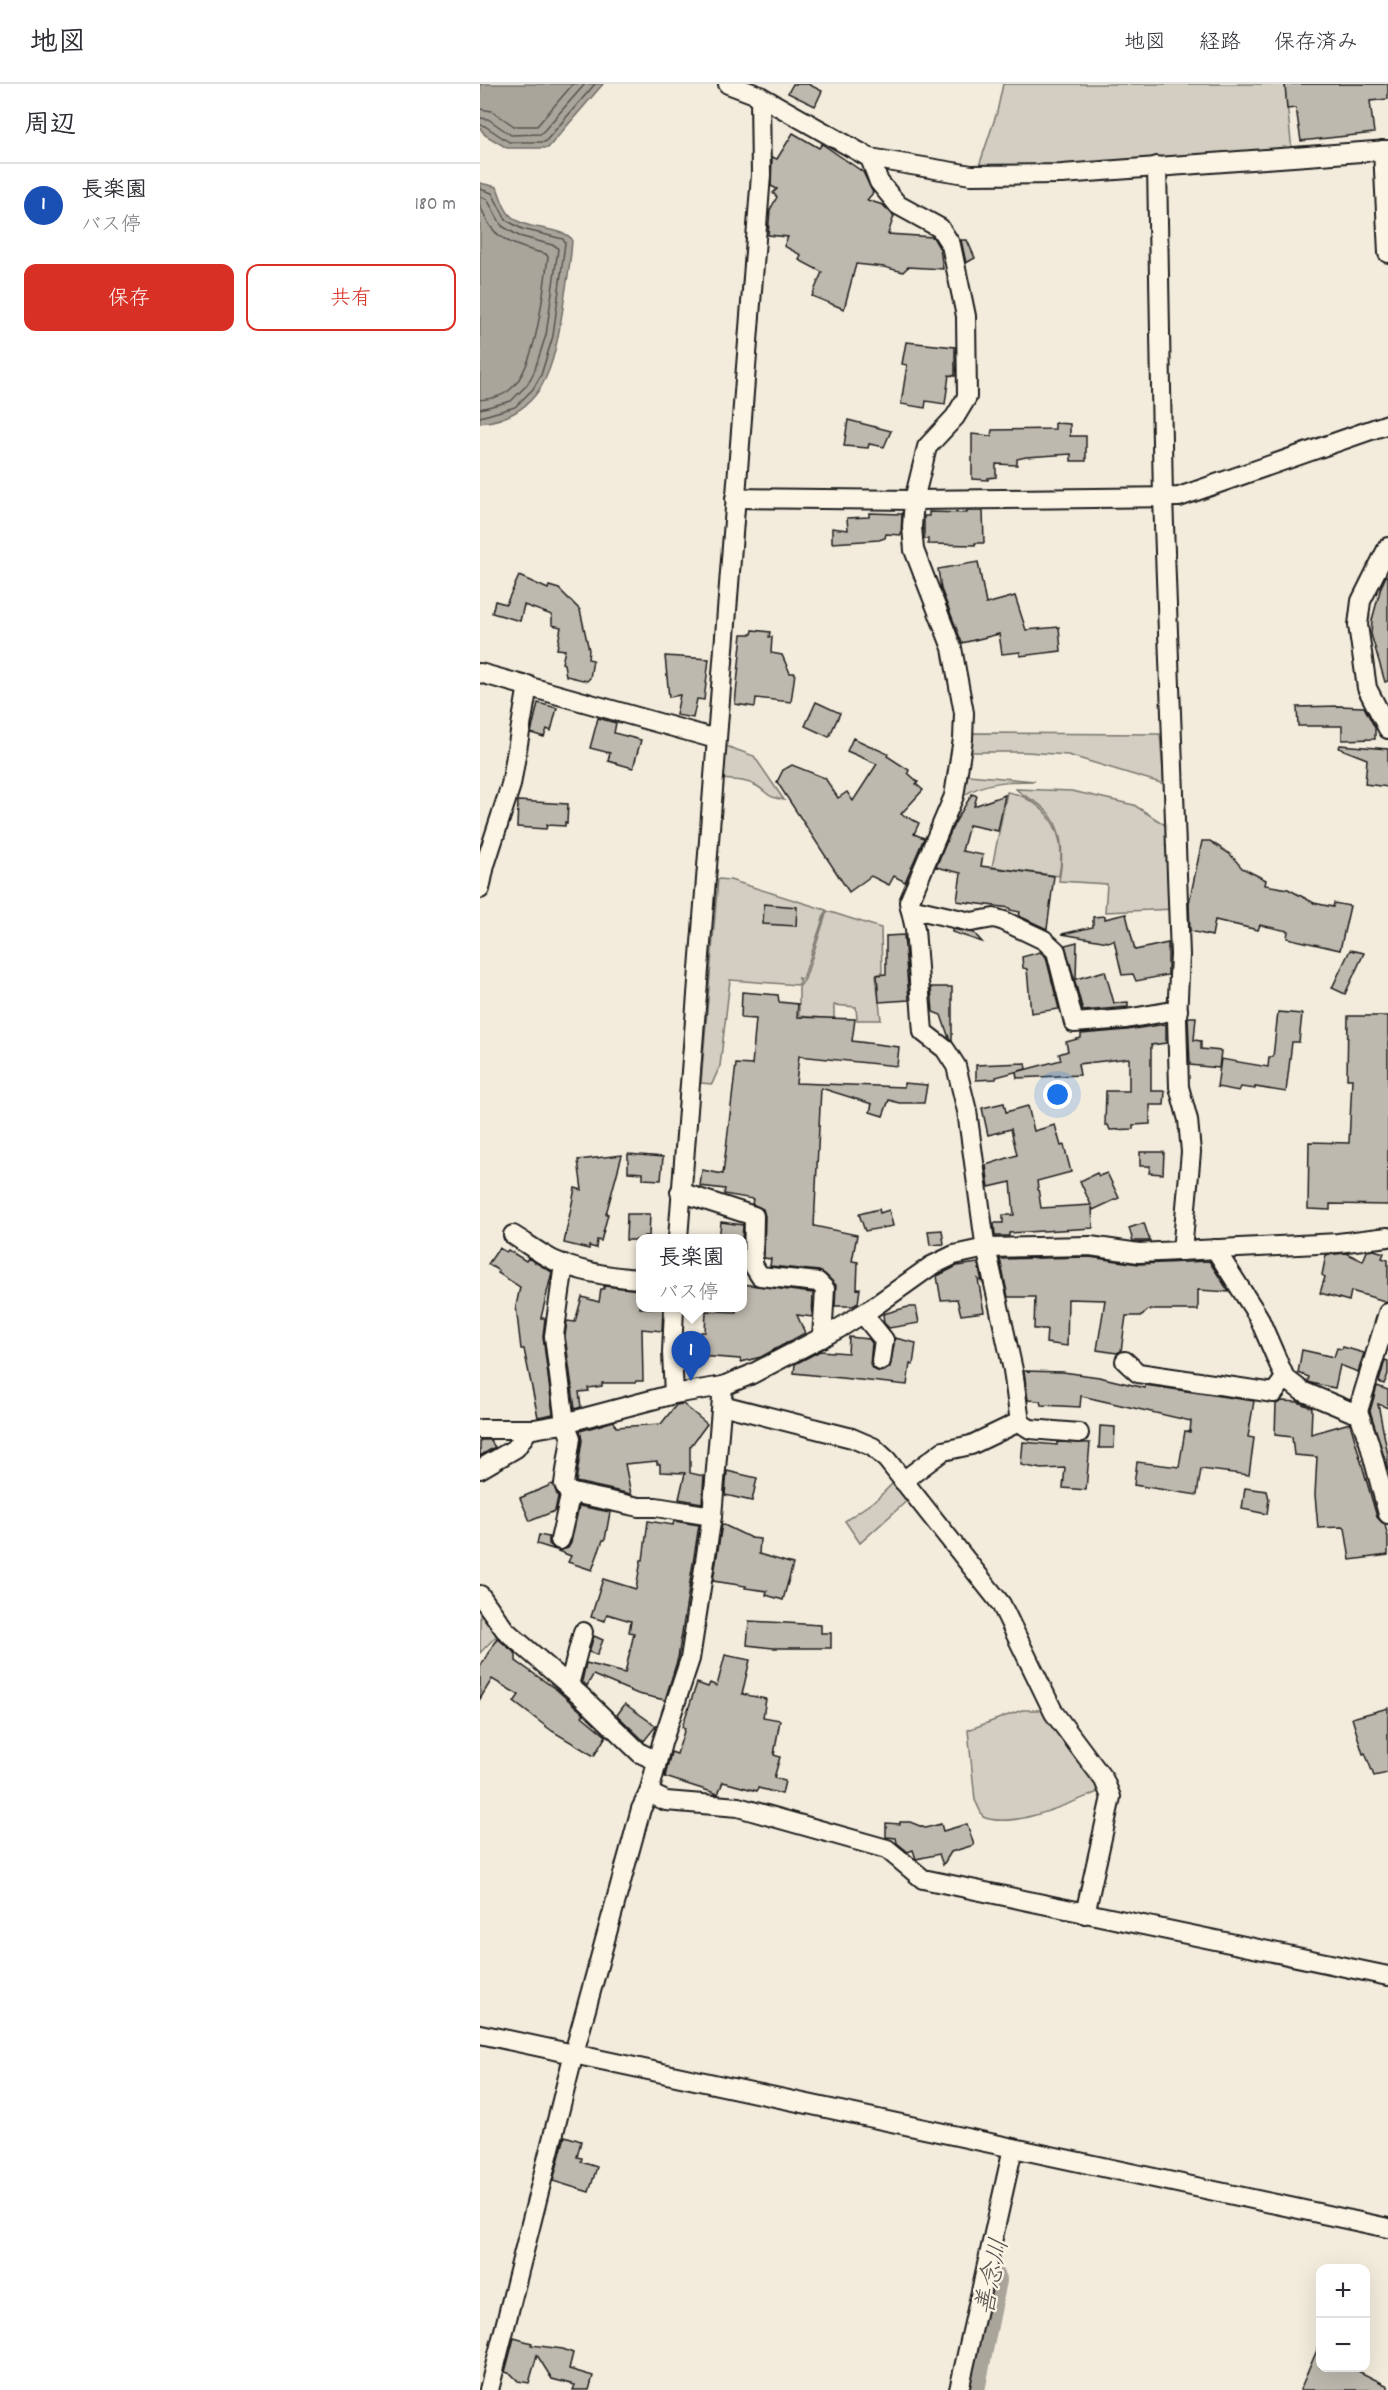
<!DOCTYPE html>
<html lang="ja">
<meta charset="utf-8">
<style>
:root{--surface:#fff;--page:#f7f7f7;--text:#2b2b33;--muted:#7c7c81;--line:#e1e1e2;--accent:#d93025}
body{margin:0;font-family:Dekko,"Klee One",sans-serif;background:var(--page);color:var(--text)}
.controls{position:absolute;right:18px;bottom:18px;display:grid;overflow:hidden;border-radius:12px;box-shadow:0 6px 24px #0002}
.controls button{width:54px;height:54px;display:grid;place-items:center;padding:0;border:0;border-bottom:2px solid var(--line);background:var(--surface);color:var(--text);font:30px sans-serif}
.you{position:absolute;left:578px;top:1011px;width:21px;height:21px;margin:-15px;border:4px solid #fff;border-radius:50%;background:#1a73e8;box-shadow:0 0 0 9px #1a73e833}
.badge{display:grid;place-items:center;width:39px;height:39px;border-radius:50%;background:var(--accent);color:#fff;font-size:20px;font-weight:700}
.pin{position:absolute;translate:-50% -50px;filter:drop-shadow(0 2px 3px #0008)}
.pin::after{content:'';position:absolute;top:32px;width:21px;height:18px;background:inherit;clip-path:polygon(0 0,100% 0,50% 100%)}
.popup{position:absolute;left:156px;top:1150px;width:111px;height:78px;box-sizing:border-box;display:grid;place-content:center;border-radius:12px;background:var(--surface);filter:drop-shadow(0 2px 4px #0005);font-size:20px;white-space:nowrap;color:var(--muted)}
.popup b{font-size:22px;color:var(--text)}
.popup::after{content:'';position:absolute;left:50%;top:100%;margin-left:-12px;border:12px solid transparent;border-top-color:var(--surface)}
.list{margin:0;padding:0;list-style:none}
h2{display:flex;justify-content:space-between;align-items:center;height:78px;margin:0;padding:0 24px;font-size:26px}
h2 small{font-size:20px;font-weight:400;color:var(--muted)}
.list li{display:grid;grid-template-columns:39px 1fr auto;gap:18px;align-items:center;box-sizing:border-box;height:84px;padding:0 24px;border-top:2px solid var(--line)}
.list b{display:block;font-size:22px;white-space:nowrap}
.list p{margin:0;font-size:20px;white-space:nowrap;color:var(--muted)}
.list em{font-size:20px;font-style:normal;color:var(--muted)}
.actions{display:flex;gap:12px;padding:18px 24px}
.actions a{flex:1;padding:14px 0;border:2px solid var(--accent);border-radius:12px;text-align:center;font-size:21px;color:var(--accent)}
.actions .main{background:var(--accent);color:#fff}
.map{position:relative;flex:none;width:908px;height:2306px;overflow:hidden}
header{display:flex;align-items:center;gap:36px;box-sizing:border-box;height:84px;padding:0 30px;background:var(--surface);border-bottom:2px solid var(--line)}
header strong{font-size:28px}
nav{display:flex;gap:33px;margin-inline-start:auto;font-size:21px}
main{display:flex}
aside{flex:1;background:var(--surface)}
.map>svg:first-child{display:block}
.green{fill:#d3cec1;stroke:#78756e;stroke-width:1.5}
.water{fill:#aaa59b;stroke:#716e68;stroke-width:1.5}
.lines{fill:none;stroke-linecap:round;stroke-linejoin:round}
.shore{stroke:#55534f;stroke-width:1.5}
.river{stroke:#aaa59b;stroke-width:30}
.building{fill:#beb9ae;stroke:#1c1c1c;stroke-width:1.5}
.minor-casing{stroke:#1c1c1c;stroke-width:22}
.minor{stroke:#fcf5e5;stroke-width:18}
.labels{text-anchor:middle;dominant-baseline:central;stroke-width:4.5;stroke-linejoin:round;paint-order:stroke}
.water-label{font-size:26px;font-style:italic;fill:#55534f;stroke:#fcf5e5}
</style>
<header>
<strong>地図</strong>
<nav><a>地図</a><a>経路</a><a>保存済み</a></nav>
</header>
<main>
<aside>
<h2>周辺<small></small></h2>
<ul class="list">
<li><span class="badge" style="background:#1a4fb4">1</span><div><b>長楽園</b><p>バス停</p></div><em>180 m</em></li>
</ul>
<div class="actions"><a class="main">保存</a><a>共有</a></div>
</aside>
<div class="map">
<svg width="908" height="2306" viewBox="0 0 908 2306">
<rect width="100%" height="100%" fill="#f3ecdd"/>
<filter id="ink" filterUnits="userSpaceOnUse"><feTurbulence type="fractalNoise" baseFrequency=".0167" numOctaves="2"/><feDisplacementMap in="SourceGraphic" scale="12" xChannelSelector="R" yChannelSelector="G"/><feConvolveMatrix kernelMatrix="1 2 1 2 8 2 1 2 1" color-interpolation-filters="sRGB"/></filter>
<g filter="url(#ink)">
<g class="green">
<polygon points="523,0 805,0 812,67 497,88 517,28"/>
<polygon points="492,649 680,650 684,700 588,671 546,668 489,668"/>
<path d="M246,662L274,672L304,716C285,712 291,711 277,702C266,696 254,696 242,695Z"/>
<path d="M488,691L555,697C531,697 504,697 483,712Z"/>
<path d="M536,705L592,707L654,721L693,746L695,825L625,828L627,800L579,797C584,769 584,740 560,721C552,715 543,712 536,705Z"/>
<path d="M527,708C536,709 541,711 549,716C578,732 585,761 579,792L512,783Z"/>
<polygon points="238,795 250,796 346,826 323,895 317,894 321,897 318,901 250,896 240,982 232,1000 221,999"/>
<polygon points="347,827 401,844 402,889 396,891 401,936 377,936 376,923 354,921 354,935 319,932 319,903 325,895"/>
<polygon points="416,1396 430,1414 380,1459 365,1437 397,1415"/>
<polygon points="0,1519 21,1547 0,1569"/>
<path d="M565,1622L623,1706C592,1718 534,1746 503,1733L495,1716L488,1646L542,1626H559Z"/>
</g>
<g class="water">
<polygon points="0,0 123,0 68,64 27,64 5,51 0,44"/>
<path d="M0,99L17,103C20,111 23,123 29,130C44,148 78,141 92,155C91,179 86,201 83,224C74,279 66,332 0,339Z"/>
</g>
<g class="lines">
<g class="shore">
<polyline points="0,25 12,27 34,42 57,42 93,0"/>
<polyline points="0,34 8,35 31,51 61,50 105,0"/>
<polyline points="0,41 5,42 29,58 65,58 115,0"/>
<polyline points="0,105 12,109 26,136 42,145 83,155 85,159 73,252 61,291 53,305 35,323 0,333"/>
<polyline points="0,113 7,115 22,142 39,152 76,162 78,165 66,251 54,288 47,301 31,317 0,325"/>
<path d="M0,122C4,129 6,137 11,143C22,159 49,166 66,170L68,173C63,208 57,288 27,308C20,313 9,315 0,316"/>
</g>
<polyline class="river" points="490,2306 512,2196"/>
</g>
<g class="building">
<polygon points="313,0 328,0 342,7 335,22 308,9"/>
<polygon points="805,0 908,0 908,15 890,17 894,49 821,57 816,24 807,25"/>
<polygon points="313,49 339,64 342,60 383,88 393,109 387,116 403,121 414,132 408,150 453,153 460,165 463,185 428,183 423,188 404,183 376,180 364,225 332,212 342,188 319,176 321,171 304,162 308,153 288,151 290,126 297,113 293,109 297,105 291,102 292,73 297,75"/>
<polygon points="481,156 487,156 495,174 486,179"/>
<polygon points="426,258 475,263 475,292 469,291 465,320 446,317 445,324 421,320 427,281 422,280"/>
<polygon points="368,336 411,347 404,363 389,360 388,364 364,362"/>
<polygon points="575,339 590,340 590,352 606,352 606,377 591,377 591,370 546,373 537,375 537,381 516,380 516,393 508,394 508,396 492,395 492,350 511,352 512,346 575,345"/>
<polygon points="487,427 503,427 504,459 495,459 495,461 448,460 448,455 444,455 444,432 449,432 449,428 487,429"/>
<polygon points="389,429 422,430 421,451 406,450 405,454 399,456 352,459 352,444 368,446 367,434 389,433"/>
<polygon points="498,478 506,520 535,512 546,546 579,543 581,567 540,572 540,568 522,570 519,550 482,559 461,505 458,485"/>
<polygon points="39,492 68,505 69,502 79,505 100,526 109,566 108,575 113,576 110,594 107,597 86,592 84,580 82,579 85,566 77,565 81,543 72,541 72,531 44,521 40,537 12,529 15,517 26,520"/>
<polygon points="906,492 908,492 908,597 905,598 891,550 892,536 901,503"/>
<polygon points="273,546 290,548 289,553 292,553 291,569 302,571 310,589 315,589 311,618 276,614 275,623 255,620 262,550 272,550"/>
<polygon points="185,572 229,575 224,616 217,615 213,634 196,631 200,611 189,613"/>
<polygon points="336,618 360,629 349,653 325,642"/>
<polygon points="58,619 77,624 71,647 67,645 64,653 51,649"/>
<polygon points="859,622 884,623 895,644 895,655 862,656 862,642 818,642 817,623"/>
<polygon points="118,634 136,639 134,649 161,656 153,684 128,677 130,669 110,664"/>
<polygon points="373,654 408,670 407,672 429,686 428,689 438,698 436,700 443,706 421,730 439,739 434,750 444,754 425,798 414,792 409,801 391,792 369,808 297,698 303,686 312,681 345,694 358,714 367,708 373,717 397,680 367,667"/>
<polygon points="860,661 908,665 908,703 885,700 887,675 859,664"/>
<polygon points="492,710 497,712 494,722 525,711 518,747 489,741 482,767 503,771 501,782 574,792 567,845 539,832 540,828 530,826 530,824 477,817 481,789 456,783 474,740"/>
<polygon points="38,717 88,720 87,739 85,738 85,742 67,741 66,745 37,743"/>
<polygon points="722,757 730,757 750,770 762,784 786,796 785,801 808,805 834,819 853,823 854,819 870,822 860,866 807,854 808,847 780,841 778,846 735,836 732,852 710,847 709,819"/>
<polygon points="284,820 317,823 316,842 283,840"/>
<polygon points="646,830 655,866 688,859 688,891 656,897 653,890 642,891 634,856 628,858 582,850 613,843 613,833 625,832 625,835"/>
<polygon points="472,845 494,849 502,858 472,848"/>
<polygon points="424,851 429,916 399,918 397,891 406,890 406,852"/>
<polygon points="597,858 596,895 625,887 634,919 648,918 648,923 603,927 585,861"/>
<polygon points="870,866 884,869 865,910 852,904"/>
<polygon points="560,868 566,873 579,925 551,929 547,885 543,884 542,873"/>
<polygon points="451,903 472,903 472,957 469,954 461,931 453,928"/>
<polygon points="262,908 298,911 299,918 318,920 317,933 375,935 372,957 419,963 417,982 319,972 316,999 424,1003 424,999 447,1001 444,1019 419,1019 409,1016 403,1032 390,1028 392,1020 341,1004 334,1142 377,1151 372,1177 378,1178 377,1205 380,1204 378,1219 373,1222 355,1222 356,1201 345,1190 339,1187 290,1182 291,1175 284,1174 285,1132 283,1125 272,1120 273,1115 244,1110 245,1105 220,1102 222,1086 243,1090 256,980 272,981 276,935 261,934"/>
<polygon points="798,928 822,930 819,958 812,958 806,1008 775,1003 775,1005 761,1003 759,1007 737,1003 741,975 788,983 789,973 793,973"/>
<polygon points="868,932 908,932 908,1121 850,1120 850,1126 828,1125 829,1058 869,1059 872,995 867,995"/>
<polygon points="708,933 716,933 714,956 721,957 721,965 741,967 739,984 710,981"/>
<polygon points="686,940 686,959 671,961 671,1007 685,1007 684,1021 670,1021 670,1040 653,1041 653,1045 630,1046 628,1041 625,1041 626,1007 649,1007 649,974 598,980 600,991 537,994 536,988 581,976 579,970 588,967 586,958 601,954 601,950 647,946"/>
<polygon points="545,979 546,985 516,993 516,995 496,996 496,981"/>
<polygon points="524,1019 526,1028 548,1022 554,1047 575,1041 581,1062 584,1061 591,1088 557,1097 561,1124 611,1121 600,1097 617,1089 619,1092 627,1089 639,1114 613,1126 612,1123 613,1144 529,1149 529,1152 515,1152 514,1139 523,1139 523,1131 534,1131 531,1098 509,1103 506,1081 537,1071 531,1045 508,1051 502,1024"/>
<polygon points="660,1068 684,1068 683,1090 669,1089 670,1082 660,1082"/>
<polygon points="148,1070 183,1073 181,1096 163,1095 163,1089 148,1088"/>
<polygon points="142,1071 126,1130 128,1130 121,1157 117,1156 116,1164 109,1162 109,1165 84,1159 95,1104 102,1106 98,1076"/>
<polygon points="399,1125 400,1129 409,1126 413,1142 385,1147 379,1130"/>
<polygon points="147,1130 170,1130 169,1152 164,1152 160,1156 146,1156"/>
<polygon points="241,1138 263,1141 262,1155 239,1155"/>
<polygon points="664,1139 670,1157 653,1157 649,1144"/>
<polygon points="462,1146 464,1160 450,1161 448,1147"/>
<polygon points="19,1164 26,1168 28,1166 46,1177 48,1174 72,1188 61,1234 65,1234 63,1253 73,1330 58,1333 44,1265 41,1265 36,1222 40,1203 18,1189 19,1187 8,1180"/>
<polygon points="894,1166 904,1169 902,1174 908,1176 908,1218 871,1207 869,1217 840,1209 845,1193 842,1191 846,1171 866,1169 883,1177 887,1167"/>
<polygon points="609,1173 659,1180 729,1177 749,1208 718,1206 718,1226 668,1226 662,1232 646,1232 641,1267 637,1269 617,1266 625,1216 588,1215 587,1262 566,1259 567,1245 554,1245 555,1213 528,1213 520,1175"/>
<polygon points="498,1179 502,1198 498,1195 504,1228 481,1231 477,1215 461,1216 457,1192 477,1182"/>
<polygon points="262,1200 333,1209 332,1233 317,1231 325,1249 281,1273 261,1278 260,1275 220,1272 221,1248 225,1248 226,1227 256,1228 256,1225 262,1225"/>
<polygon points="124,1202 160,1206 160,1224 183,1224 182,1247 162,1245 163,1297 156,1297 155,1299 122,1299 122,1302 108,1304 109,1307 99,1308 101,1323 95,1325 85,1252 87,1237 95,1238 102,1213 119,1218 121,1205 124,1205"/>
<polygon points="428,1223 436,1223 439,1239 409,1244 404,1239 403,1230"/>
<polygon points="369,1253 389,1255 392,1259 390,1281 395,1286 400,1288 410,1283 415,1254 436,1259 433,1281 430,1280 427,1301 314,1289 315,1280 340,1267 368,1269"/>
<polygon points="863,1263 884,1269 878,1288 860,1281 855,1304 831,1299 828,1297 829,1293 818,1289 822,1266 854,1273 857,1264 862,1265"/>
<polygon points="905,1276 908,1277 908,1290 904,1300 899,1298"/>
<polygon points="544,1287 583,1288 619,1293 665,1304 665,1301 774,1317 768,1353 774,1354 769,1391 721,1385 717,1411 654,1401 657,1378 699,1383 705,1347 710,1348 711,1337 601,1312 600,1323 561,1321 560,1317 548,1316"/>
<polygon points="897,1302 908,1306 908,1324 898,1320 908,1371 908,1386 890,1327"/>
<polygon points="802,1317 818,1318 832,1324 831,1350 870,1339 897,1433 905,1441 908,1453 908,1471 870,1476 865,1444 862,1443 838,1444 835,1411 837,1373 814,1371 812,1353 795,1351 796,1320"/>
<polygon points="203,1320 227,1340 210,1363 210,1389 224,1392 222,1419 199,1415 205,1389 180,1388 180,1380 177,1380 177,1377 145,1380 151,1410 96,1398 102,1356 100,1347 134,1337 136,1343 181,1340 196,1321"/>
<polygon points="620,1342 635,1343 634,1364 619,1364"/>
<polygon points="0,1356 10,1356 15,1363 0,1372"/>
<polygon points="543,1358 577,1361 577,1358 610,1359 606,1406 583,1404 585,1384 561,1385 541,1381"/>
<polygon points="247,1387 277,1394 272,1417 245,1411"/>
<polygon points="73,1400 78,1413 75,1427 50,1437 40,1414"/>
<polygon points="765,1404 787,1407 789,1415 787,1430 762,1425"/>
<polygon points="99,1422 130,1428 125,1456 123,1456 112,1486 88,1478 91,1472 78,1467 88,1464 91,1459"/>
<polygon points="168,1437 193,1441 194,1437 219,1441 198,1574 185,1616 158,1610 113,1591 107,1602 102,1597 106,1579 145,1589 154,1549 149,1548 151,1537 127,1530 125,1537 111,1533 123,1495 156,1505 161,1476 163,1476"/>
<polygon points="242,1440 271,1454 280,1455 279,1470 313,1480 303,1516 286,1511 287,1507 265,1504 266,1502 233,1497"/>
<polygon points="59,1451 69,1453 69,1460 76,1466 57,1460"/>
<polygon points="269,1537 341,1541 341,1549 351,1549 351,1564 293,1564 267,1561"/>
<polygon points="114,1552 123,1556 117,1571 109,1568"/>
<polygon points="17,1554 36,1570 36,1577 77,1606 104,1630 102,1632 126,1652 114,1672 72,1647 34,1618 39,1611 12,1595 0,1615 0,1583"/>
<polygon points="245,1571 270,1576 262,1610 286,1615 283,1633 300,1636 294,1671 300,1673 294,1694 305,1697 302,1710 278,1704 277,1707 243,1698 238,1710 185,1693 191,1668 197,1670 205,1644 202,1643 217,1599 228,1603 230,1599 237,1602"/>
<polygon points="145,1620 176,1642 164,1657 137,1631"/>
<polygon points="908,1624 908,1689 894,1692 885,1669 883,1670 872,1634"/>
<polygon points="420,1738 430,1738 445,1744 461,1740 463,1747 487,1740 494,1761 471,1768 463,1781 459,1770 436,1775 433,1766 428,1768 417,1759 416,1754 406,1753 406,1739 420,1740"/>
<polygon points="85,2052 101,2057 97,2073 102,2074 101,2078 117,2083 109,2108 73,2097"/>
<polygon points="34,2254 52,2259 51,2261 83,2265 93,2269 89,2285 113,2292 109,2306 93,2306 95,2301 72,2295 57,2271 49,2299 38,2297 31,2290 25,2288"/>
<polygon points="840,2259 840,2283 870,2283 908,2302 908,2306 820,2306"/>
</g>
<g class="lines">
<g class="minor-casing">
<g id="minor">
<polyline points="248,0 280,12 390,74 491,91 582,90 908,66"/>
<polyline points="903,66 908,169"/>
<polyline points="390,74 399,98 418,121 460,144 471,161 486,232 487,313 475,333 447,363 434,416 432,443 434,466 472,564 484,629 483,655 474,712 429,818 435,845 443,948 465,965 476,982 487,1027 505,1159 533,1286 539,1331 539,1338 491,1361 463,1367 423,1397"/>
<polyline points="677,82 683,414 700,871 697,934 699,1003 708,1036 711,1068 702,1167"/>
<polyline points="255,414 434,416 699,413 908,340"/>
<polyline points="908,463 881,517 878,541 887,604 908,645"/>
<polyline points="0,589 236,655"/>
<polyline points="0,805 5,781 31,701 48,601"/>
<polyline points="430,824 491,838 514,834 524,837 564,856 576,867 594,939 646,935 698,926"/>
<polyline points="200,1108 274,1132 273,1181 280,1192 338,1198 345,1205 342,1254"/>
<path d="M33,1151C46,1159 59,1169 73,1176C100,1188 130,1193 160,1195"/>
<polyline points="198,1154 281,91 280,12"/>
<polyline points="735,1165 778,1232 805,1294 822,1307 872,1328 878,1327"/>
<polyline points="84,1180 74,1252 85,1339 91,1354 84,1400 88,1408 159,1423 176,1423 232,1432"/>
<polyline points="194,1224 192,1269 194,1310"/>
<polyline points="908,1229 878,1327 889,1358 908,1430"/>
<polyline points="383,1230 404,1256 401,1277"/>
<polyline points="645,1277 658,1289 794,1309 805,1294"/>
<polyline points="242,1321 372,1354 393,1363 407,1376 521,1520 574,1629 624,1696 631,1713 605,1830"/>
<polyline points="539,1338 550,1345 599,1349"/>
<polyline points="0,1345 54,1345 77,1341 194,1310 243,1302 270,1291 358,1245 392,1224 451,1182 474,1171 506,1164 610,1162 659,1169 858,1159 908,1153"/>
<polyline points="0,1385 36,1364 49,1345"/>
<polyline points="80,1456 91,1408"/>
<polyline points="0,1511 25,1546 100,1611 160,1669 177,1677"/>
<polyline points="89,1601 103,1548"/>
<polyline points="169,1709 186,1717 258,1723 407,1765 443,1795 908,1892"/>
<polyline points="0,1950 908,2144"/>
<polyline points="9,2306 94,1969 161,1725 169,1709 182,1659 210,1575 232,1432 243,1302"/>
<polyline points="479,2306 533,2064"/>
</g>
</g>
<use href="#minor" class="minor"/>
</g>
</g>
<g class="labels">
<g class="water-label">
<text transform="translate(514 2193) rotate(-78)">善念川</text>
</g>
</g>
</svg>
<div class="controls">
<button>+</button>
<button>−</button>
</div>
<div class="you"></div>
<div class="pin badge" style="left:211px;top:1297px;background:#1a4fb4">1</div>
<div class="popup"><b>長楽園</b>バス停</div>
</div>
</main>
